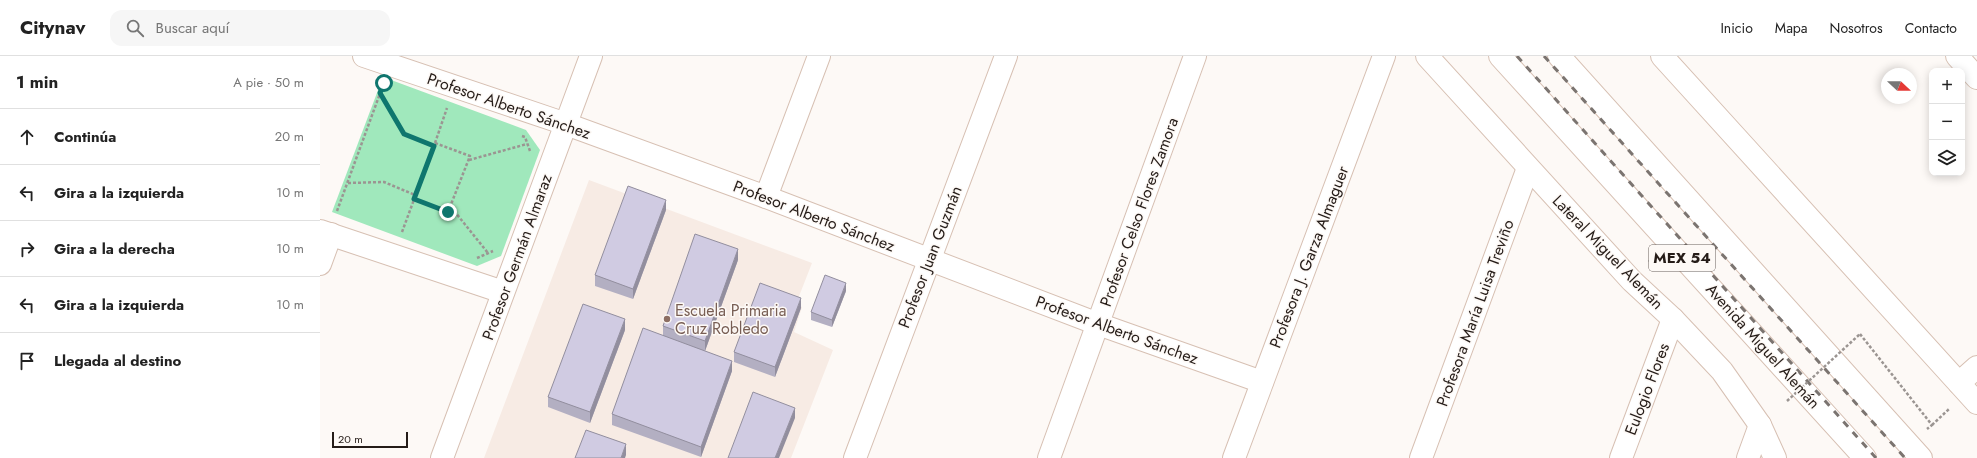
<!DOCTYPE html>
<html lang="es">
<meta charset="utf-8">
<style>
:root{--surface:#fff;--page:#f6f6f6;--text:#222;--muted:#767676;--line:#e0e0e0}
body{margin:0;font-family:Jost,sans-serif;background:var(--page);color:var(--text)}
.controls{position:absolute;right:12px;top:12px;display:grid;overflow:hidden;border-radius:8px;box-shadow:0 2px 10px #0003}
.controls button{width:36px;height:36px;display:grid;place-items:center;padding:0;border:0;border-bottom:1px solid var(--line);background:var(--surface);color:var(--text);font:20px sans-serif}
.compass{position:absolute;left:1561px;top:12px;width:36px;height:36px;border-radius:50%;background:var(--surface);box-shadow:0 2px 10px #0003;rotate:112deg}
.scale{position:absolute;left:12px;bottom:10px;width:76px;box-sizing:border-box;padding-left:4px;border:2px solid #251c18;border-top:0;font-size:11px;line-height:14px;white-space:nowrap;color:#251c18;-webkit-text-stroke:3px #fdf9f6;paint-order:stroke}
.stop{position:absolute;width:12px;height:12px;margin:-9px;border:3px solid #0f766e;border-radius:50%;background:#fff}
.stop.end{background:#0f766e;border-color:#fff;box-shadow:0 1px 4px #0008}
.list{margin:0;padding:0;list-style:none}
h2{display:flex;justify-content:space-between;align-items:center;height:52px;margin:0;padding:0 16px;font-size:17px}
h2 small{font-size:13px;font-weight:400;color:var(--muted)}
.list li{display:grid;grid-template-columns:26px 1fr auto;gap:12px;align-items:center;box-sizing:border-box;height:56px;padding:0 16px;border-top:1px solid var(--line)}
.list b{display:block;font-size:15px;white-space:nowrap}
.list em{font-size:13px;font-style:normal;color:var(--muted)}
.icon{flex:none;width:22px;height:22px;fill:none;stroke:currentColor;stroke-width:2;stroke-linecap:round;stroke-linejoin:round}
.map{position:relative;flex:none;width:1657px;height:402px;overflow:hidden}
header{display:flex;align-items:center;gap:24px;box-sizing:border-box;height:56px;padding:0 20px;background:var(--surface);border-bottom:1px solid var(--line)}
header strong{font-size:19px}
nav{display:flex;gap:22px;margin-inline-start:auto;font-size:14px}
.search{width:280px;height:36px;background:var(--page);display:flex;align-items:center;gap:10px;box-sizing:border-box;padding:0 14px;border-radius:12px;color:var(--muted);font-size:15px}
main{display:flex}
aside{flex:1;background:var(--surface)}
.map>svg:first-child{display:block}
.built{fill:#f7ebe4}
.green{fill:#a0e8bc}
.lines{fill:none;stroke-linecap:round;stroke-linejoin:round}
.minor-casing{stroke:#d7c0b3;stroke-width:24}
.highway-casing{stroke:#d7c0b3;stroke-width:24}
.path{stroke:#9b9592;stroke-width:2.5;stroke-dasharray:3 2;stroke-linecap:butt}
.minor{stroke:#fff;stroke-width:22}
.highway{stroke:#fff;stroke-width:22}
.rail{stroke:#7b7470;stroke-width:3;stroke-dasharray:7 7;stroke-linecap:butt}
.path-bridge{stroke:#9b9592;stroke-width:2.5;stroke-dasharray:3 2;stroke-linecap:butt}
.wall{fill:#b3afc2}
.shaded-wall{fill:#928e9e}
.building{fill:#d0cbe2;stroke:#928e9e}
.route{stroke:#0f766e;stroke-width:5}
.education-dot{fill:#8d6e63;stroke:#fdf9f6;stroke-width:1.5}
.labels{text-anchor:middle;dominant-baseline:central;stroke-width:3;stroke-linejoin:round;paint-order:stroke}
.shield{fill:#fdf9f6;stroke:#665e5b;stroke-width:1}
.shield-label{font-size:15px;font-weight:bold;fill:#251c18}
.street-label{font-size:16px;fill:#251c18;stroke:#fdf9f6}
.education-label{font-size:16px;fill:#785e54;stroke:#fdf9f6;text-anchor:start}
</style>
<header>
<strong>Citynav</strong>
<div class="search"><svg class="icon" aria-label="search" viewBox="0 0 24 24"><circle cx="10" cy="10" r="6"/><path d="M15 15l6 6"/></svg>Buscar aquí</div>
<nav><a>Inicio</a><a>Mapa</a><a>Nosotros</a><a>Contacto</a></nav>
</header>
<main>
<aside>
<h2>1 min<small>A pie · 50 m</small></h2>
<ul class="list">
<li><svg class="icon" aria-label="ahead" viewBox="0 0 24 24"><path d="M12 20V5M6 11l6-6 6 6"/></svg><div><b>Continúa</b></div><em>20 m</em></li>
<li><svg class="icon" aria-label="left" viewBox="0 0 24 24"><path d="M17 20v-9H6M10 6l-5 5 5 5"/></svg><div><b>Gira a la izquierda</b></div><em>10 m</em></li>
<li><svg class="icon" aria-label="right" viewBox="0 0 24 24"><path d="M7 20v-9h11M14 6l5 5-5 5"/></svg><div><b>Gira a la derecha</b></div><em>10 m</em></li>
<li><svg class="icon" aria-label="left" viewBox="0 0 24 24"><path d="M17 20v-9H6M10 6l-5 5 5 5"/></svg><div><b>Gira a la izquierda</b></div><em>10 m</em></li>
<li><svg class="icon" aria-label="arrive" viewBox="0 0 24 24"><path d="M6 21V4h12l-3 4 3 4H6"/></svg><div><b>Llegada al destino</b></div></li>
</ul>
</aside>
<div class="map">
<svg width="1657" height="402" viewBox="0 0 1657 402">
<rect width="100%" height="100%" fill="#fdf9f6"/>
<polygon class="built" points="269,124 492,207 476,248 482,251 474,276 513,294 471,402 164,402"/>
<polygon class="green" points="63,21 206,74 220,94 181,200 157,210 12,156"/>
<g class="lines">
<g class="minor-casing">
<g id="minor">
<polyline points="44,0 246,68 446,141 778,268 942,326"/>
<polyline points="1107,0 1312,225 1353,263 1402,315 1440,369 1455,402"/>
<polyline points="1342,0 1657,347"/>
<polyline points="1637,0 1657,22"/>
<polyline points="446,141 499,0"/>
<polyline points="0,175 183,236"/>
<polyline points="0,208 11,178"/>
<polyline points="1639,327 1657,311"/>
<polyline points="122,402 271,0"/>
<polyline points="535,402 686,0"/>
<polyline points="729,402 875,0"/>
<polyline points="914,402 1064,0"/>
<polyline points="1101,402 1208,112"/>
<polyline points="1301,402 1353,263"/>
<polyline points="1428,402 1440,369"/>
</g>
</g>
<g class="highway-casing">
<g id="highway">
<polyline points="1180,0 1545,402"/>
<polyline points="1239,0 1601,402"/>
</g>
</g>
<g class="path">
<polyline points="60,37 84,78 114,90"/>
<polyline points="202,80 205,81 210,95"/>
<polyline points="115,87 127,52"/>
<polyline points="149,104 207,88"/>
<polyline points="28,127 64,126 95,139"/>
<polyline points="131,151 168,197"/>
<polyline points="17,155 62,32"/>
<polyline points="82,176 115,87 150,100 128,156 94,143"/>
<polyline points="157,202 173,195"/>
<polyline points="1329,204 1339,214"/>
<polyline points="1540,278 1612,369 1607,373"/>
<polyline points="1612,369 1629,353"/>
</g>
<use href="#minor" class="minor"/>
<use href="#highway" class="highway"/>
<g class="rail">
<polyline points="1197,0 1556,402"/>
<polyline points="1224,0 1585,402"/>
</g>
<polyline class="path-bridge" points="1467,345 1540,278"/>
</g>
<g class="wall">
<polygon points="346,154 313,243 275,230 275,219"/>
<polygon points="418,204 385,295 412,315 381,401 292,369 292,358 343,279 343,270"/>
<polygon points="526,235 512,271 491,264 491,256"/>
<polygon points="481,252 455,321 414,306 414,296"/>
<polygon points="305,274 270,367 228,351 228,341"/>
</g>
<g class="shaded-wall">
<polygon points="346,144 346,154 313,243 313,233"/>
<polygon points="418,193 418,204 385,295 385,285"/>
<polygon points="526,227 526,235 512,271 512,264"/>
<polygon points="481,242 481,252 455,321 455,311"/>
<polygon points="305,263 305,274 270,367 270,356"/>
<polygon points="412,305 412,315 381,401 381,391"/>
<polygon points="475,352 475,362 459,402 455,402"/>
<polygon points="306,388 306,399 305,402 301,402"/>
</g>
<g class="building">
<polygon points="308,130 346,144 313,233 275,219"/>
<polygon points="375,178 418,193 385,285 343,270"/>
<polygon points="505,219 526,227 512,264 491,256"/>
<polygon points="440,227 481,242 455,311 414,296"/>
<polygon points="263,248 305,263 270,356 228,341"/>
<polygon points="323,272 412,305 381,391 292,358"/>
<polygon points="433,336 475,352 455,402 408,402"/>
<polygon points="266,374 306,388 301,402 255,402"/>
</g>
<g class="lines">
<polyline class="route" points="64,27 60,37 84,78 114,90 94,143 128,156"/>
</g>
<circle class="education-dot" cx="347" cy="263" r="4"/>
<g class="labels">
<rect class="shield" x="1329" y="189" width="66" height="26" rx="3"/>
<g class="shield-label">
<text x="1362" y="202">MEX 54</text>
</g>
<g class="street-label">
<text transform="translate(189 50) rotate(19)">Profesor Alberto Sánchez</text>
<text transform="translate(819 156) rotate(-70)">Profesor Celso Flores Zamora</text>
<text transform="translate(494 160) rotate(21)">Profesor Alberto Sánchez</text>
<text transform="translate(1288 196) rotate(46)">Lateral Miguel Alemán</text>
<text transform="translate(197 201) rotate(-70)">Profesor Germán Almaraz</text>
<text transform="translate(610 201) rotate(-69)">Profesor Juan Guzmán</text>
<text transform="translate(989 201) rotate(-69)">Profesora J. Garza Almaguer</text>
<text transform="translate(1155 257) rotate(-70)">Profesora María Luisa Treviño</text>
<text transform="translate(797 274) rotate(20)">Profesor Alberto Sánchez</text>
<text transform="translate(1443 290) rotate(48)">Avenida Miguel Alemán</text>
<text transform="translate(1327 333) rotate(-69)">Eulogio Flores</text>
</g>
<g class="education-label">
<text x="355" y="254">Escuela Primaria<tspan x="355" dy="18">Cruz Robledo</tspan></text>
</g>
</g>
</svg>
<div class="controls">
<button>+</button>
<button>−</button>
<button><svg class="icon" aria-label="layers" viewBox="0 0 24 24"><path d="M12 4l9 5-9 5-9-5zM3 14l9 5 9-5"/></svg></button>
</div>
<svg class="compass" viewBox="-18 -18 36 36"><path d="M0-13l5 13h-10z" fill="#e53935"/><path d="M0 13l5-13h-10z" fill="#767676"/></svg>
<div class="scale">20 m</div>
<div class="stop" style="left:64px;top:27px"></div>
<div class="stop end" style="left:128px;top:156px"></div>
</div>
</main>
